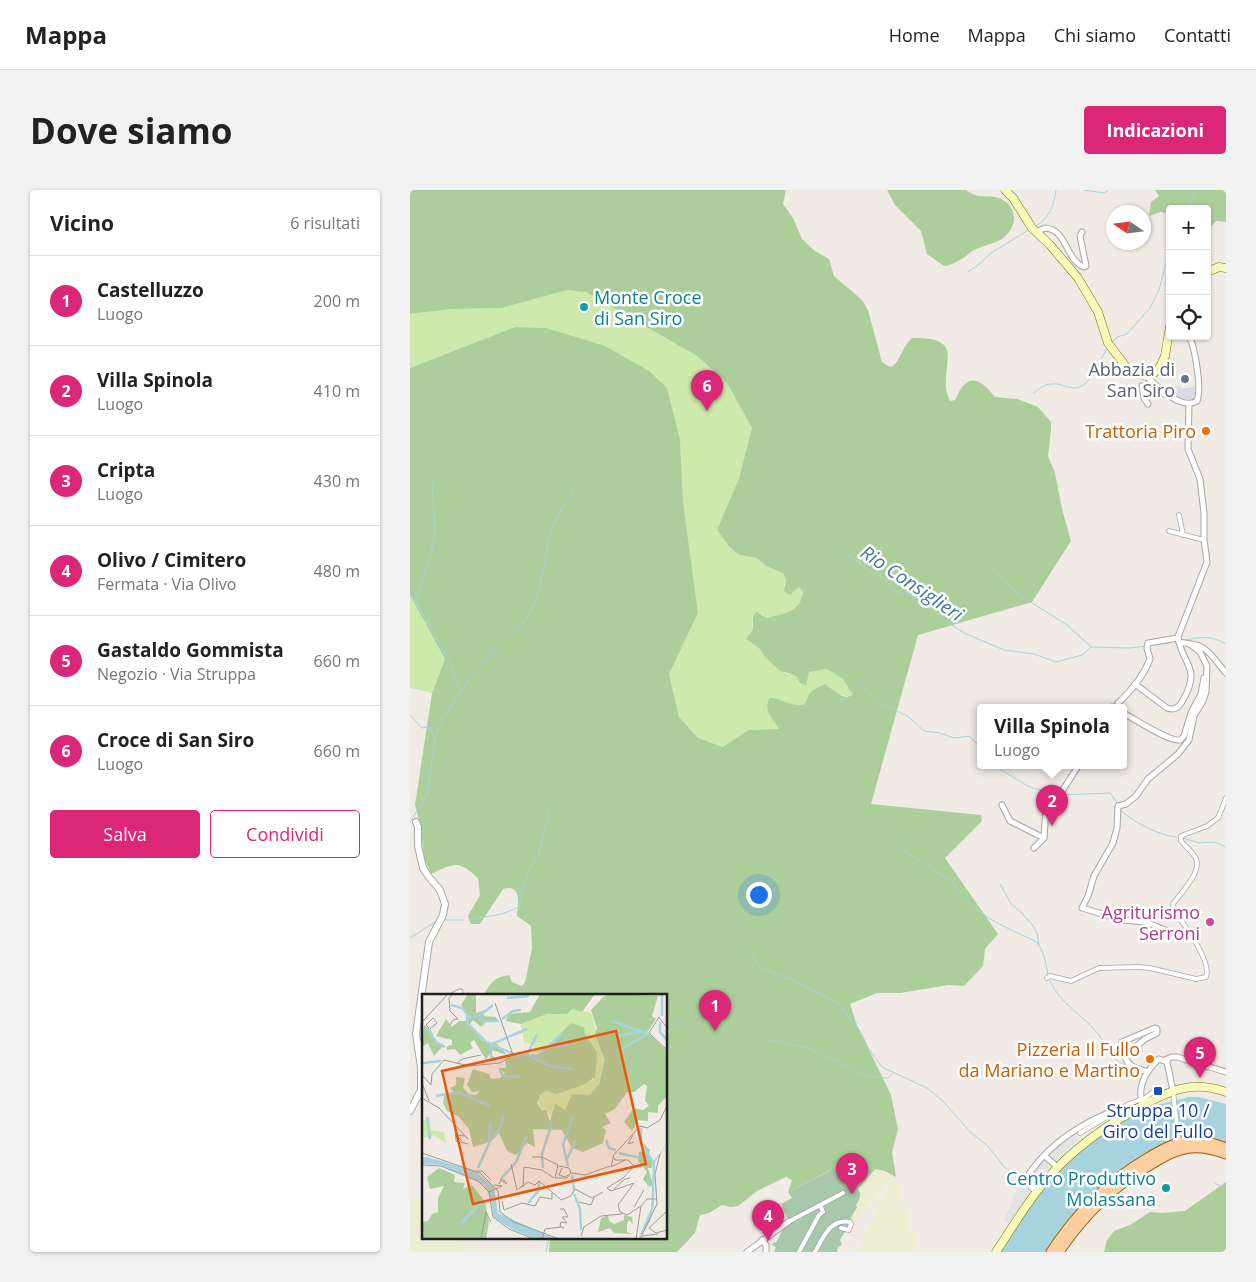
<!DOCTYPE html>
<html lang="it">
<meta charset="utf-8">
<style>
:root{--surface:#fff;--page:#f2f2f2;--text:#222;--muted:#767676;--line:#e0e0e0;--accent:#db2777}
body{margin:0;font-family:"Open Sans",sans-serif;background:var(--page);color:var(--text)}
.controls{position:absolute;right:15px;top:15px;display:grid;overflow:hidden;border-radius:5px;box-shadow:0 1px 4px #0004}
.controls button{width:45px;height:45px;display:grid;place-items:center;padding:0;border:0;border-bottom:1px solid var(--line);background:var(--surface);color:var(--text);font:25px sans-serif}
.compass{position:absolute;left:696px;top:15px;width:45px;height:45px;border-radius:50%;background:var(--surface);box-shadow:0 1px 4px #0004;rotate:283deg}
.you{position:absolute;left:348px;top:704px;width:18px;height:18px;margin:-12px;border:4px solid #fff;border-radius:50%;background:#1a73e8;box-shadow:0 0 0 8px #1a73e833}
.badge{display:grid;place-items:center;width:32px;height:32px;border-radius:50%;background:var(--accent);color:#fff;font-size:16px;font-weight:700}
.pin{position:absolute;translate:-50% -41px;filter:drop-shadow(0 1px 2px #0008)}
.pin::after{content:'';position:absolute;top:26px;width:18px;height:15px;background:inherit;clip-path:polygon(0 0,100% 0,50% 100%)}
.popup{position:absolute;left:567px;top:514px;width:150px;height:65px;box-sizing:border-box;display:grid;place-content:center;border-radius:5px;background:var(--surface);filter:drop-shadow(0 1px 4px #0005);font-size:16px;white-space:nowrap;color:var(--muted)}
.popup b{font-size:19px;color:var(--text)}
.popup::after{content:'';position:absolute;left:50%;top:100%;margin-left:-10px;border:10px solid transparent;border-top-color:var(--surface)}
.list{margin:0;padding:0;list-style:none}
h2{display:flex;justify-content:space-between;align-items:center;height:65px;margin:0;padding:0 20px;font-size:21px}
h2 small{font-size:16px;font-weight:400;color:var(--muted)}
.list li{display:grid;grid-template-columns:32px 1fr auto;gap:15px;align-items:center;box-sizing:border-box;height:90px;padding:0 20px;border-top:1px solid var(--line)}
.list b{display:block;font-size:19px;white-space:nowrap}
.list p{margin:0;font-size:16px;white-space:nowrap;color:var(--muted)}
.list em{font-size:16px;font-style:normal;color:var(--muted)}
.actions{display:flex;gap:10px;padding:15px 20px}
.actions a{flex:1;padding:11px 0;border:1px solid var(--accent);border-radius:5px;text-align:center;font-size:18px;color:var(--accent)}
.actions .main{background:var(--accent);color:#fff}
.icon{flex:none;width:28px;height:28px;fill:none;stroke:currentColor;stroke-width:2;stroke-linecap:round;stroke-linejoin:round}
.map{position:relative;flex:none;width:816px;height:1062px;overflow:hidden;border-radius:5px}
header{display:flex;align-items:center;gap:30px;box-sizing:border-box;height:70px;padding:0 25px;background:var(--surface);border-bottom:1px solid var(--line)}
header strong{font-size:24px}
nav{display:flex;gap:28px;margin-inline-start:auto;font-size:18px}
.intro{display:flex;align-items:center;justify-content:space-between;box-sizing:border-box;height:120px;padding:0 30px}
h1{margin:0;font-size:35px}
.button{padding:12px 22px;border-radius:5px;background:var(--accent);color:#fff;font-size:18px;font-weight:700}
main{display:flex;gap:30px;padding:0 30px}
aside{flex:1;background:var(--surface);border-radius:5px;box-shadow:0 1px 4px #0004}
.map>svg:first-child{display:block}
.farmland{fill:#edeed1}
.grass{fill:#cde9ac}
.forest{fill:#acce9b}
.cemetery{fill:#a7c8aa}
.parking{fill:#e3e3e3}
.plaza{fill:#dadae5}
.water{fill:#a6d3dd}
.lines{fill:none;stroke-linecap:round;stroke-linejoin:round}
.stream{stroke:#a6d3dd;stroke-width:1}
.pedestrian-casing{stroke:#a6a6a6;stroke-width:5.5}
.minor-casing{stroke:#a6a6a6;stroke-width:7}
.tertiary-casing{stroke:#a6a6a6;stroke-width:8}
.secondary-casing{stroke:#6f7606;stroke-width:9}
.primary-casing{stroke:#985f02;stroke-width:11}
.pedestrian{stroke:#fff;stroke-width:4}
.minor{stroke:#fff;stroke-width:5}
.tertiary{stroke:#fff;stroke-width:6}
.secondary{stroke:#f9f9ba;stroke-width:8}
.primary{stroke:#fbcf9f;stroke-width:9}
.culture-dot{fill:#0f9aa8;stroke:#fff;stroke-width:2}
.worship-dot{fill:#6b7280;stroke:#fff;stroke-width:2}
.food-dot{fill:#e8710a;stroke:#fff;stroke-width:2}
.hotel-dot{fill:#d1479c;stroke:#fff;stroke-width:2}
.transit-dot{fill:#1a4fb4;stroke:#fff;stroke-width:2}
.labels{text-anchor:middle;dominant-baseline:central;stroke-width:5;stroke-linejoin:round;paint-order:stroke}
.culture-label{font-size:18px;fill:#0d838f;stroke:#fff;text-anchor:start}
.worship-label{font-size:18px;fill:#5b616d;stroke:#fff;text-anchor:end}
.food-label{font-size:18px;fill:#c56008;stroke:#fff;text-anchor:end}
.hotel-label{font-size:18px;fill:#b23c85;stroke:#fff;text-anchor:end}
.transit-label{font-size:18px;fill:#164399;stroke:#fff}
.water-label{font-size:19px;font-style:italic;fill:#46779e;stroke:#fff}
.inset-river{fill:none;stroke:#a6d3dd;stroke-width:2.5}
.inset-road{fill:none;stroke:#9c9a96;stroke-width:1}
.view{fill:#e8590c;fill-opacity:0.15;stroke:#e8590c;stroke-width:2.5}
.inset-edge{fill:none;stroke:#1f1f1f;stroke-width:2.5}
</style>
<header>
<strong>Mappa</strong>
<nav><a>Home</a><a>Mappa</a><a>Chi siamo</a><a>Contatti</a></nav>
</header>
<div class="intro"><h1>Dove siamo</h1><a class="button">Indicazioni</a></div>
<main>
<aside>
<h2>Vicino<small>6 risultati</small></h2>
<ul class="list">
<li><span class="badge">1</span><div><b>Castelluzzo</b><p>Luogo</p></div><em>200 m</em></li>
<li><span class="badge">2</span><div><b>Villa Spinola</b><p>Luogo</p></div><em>410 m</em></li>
<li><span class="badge">3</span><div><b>Cripta</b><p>Luogo</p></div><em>430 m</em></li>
<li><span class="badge">4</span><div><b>Olivo / Cimitero</b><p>Fermata · Via Olivo</p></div><em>480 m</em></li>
<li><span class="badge">5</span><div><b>Gastaldo Gommista</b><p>Negozio · Via Struppa</p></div><em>660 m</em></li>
<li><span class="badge">6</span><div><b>Croce di San Siro</b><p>Luogo</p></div><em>660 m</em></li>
</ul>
<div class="actions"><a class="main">Salva</a><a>Condividi</a></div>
</aside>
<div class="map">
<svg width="816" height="1062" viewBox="0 0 816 1062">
<rect width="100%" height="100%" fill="#f0ece5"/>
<g class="farmland">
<polygon points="465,979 475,981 486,987 479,990 463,1013 461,1011 444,1032 441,1030 451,1008 450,997"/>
<polygon points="485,992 492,1002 486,1015 501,1018 497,1032 498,1041 506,1042 508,1055 500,1056 501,1062 448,1062 467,1019 464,1017 482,994"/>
<polygon points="6,1009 10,1014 9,1016 12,1019 14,1019 14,1048 47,1048 59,1062 0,1062 0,1011"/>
</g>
<g class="grass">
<path d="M157,100L176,102L287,166L317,193L342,238L329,288L307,340L329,365L347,368L356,376L373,383L376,389L374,395L379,405L389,397L393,402C390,423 374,423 357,428L352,424L342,433L343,439L339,443L340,453L351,460L354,466L376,484H382L396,494L398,482L417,479L433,489L443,505C431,510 425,498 415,494C402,501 401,500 395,514L389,516L366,508L357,513C358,524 363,531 370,539L338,540L313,557L288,548L269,527L259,484L288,423L273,312L270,249L257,198L136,138L105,137L0,178V124L42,119L92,118Z"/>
<polygon points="0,405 35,469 22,503 0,498"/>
</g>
<g class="forest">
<path d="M0,0H376L373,14L383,28L392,49L405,61L419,69L424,86L452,110L458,120L472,172L476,175L482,177C490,171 492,157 502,148C563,147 524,179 540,211L545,210C548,205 550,198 554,195C566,183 577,198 585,207L607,209L628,217L641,232V240L638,266L645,283L652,319L661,351L622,412L508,445L461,614L571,625L572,631L535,668L588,744L575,759L573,776L554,796L539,795L490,803H467L440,814L447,835L481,905L488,939L482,962L486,987L475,981L465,979L448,999L446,996L431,999L421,980L378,1002L382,990L376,987L347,1001L328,1016L320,1017L312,1015L299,1023L290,1025L285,1043L267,1062H139L140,1048H256V806H73C80,793 85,787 99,785L102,792L112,796L115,792L122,758L121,736L107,726C108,714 112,693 93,699L70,734H61L58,726L70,705L68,688C48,670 45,673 21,684L14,668L11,637L5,615L22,503L35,469L0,405V178L105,137L136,138L195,156L239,181L257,198L270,249L273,312L288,423L259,484L269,527L288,548L313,557L338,540L369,539C363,529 352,519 360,508C372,508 384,518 395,514C401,499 401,501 415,494L432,506L437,507L443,505L433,489L417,479L399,482L396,495L390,493L387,487L382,484L370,481L354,466L351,460L336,449L343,439V427L346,422L357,428C374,423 390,423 393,402L389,397L379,405L374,401L376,389L373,383L356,376L347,368L329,365L320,357L307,340L329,288L342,238L317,193L287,166L176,102L157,100L92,118L42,119L0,124Z"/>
<path d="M477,0H556C571,12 582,1 596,12C610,24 604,42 590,50C582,54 572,56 564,60C554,67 546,75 534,76L517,64L511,41L485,15Z"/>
<polygon points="745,0 816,0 816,32 806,31 797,42 797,19 760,19 760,24 751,22 739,26 741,12 749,6"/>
<polygon points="816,992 816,1062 694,1062 697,1050 704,1041 720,1035 740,1022 752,1023 775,1021"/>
</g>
<path class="cemetery" d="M422,980L431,998L446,996C452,1003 451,1008 446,1015L447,1017L440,1030L443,1032L442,1040L434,1043L430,1050L432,1055L428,1057L427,1062H364L366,1057L362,1055L364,1052L366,1053L378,1029L371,1014L382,1008L378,1002Z"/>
<polygon class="parking" points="661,941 669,950 640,977 620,1001 600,1034 594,1031 603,1009 617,983"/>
<polygon class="plaza" points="770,196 771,198 785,197 785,209 770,209 762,204 761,197"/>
<path class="water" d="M778,907H789L816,914V952C788,940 765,949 740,962C693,988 666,1018 636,1062H591C603,1044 614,1025 627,1007C655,968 700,935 744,916C755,912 767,911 778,907Z"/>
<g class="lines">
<g class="stream">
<polyline points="674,0 694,3 699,0"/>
<polyline points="777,19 786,0"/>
<path d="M626,36C640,27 644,16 646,0"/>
<polyline points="558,82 567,76 581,63 617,41"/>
<polyline points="702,152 707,147 717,144 740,118 749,100 760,58"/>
<path d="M624,203C629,199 634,194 641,194C654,192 663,205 677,192C686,183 691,169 697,158"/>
<polyline points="434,362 461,382 473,387 485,401 501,405 521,418 531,428 554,443 594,460 624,464 646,472 672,465 681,457 720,458 736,456"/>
<polyline points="583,378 608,404 657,435 681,457"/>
<polyline points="0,401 39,472 46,487 50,500"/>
<polyline points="6,411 23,355 25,339 22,291"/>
<path d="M775,450C792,447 801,445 816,454"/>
<polyline points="740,455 759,453"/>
<polyline points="450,494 471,513 499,527 514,541 530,543 544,548 559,546 571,558"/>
<polyline points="0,525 12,538 19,537"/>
<path d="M25,550C27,535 36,525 44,512C54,496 65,482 79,468C92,455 106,444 116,429C132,402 133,378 139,348C143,331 154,316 164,301"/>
<polyline points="583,575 618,596 635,602"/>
<polyline points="639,603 650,605 700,603 707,613"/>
<path d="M710,619C718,630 753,647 766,647"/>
<polyline points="0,632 17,605 25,550 17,532"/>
<polyline points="773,648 789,653 805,652 816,657"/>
<path d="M485,655L543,692C559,723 595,737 625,751C634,759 636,774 638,785"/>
<polyline points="590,694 602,715 611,722 624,737 627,743 629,755"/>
<polyline points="33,730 53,730"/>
<polyline points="58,730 92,724 109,717 112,700 120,679 128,666 140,620"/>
<polyline points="0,748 27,731"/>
<polyline points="339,761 349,776 367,785 380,789 429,814 450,841 459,859 472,877 517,898 533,911 560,942 578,956 595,978 611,985"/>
<path d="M639,789C650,815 673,824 689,845C694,853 696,862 704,868C708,872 722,880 728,881"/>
<polyline points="256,844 271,830"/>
<path d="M360,850C377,853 393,856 410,863C436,873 449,888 478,888L482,884"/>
<polyline points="805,993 816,1000"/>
<polyline points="136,1062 139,1048"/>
</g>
<g class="pedestrian-casing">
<g id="pedestrian">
<polyline points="769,325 773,345"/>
<polyline points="759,341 794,350"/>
<path d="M637,788L640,786L661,791L689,778L728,777L740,778L786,789L796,787C802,771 774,734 764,721L763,714C770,704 792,682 786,669C783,662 776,657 771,651V646L797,636L808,628L816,608"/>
<polyline points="763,901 769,953"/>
<polyline points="670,943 719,914 735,908 743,902"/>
<polyline points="378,1032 433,1003"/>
<polyline points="389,1062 409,1025 413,1022 410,1015"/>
<path d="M405,1062C413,1048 420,1028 440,1032L441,1034L439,1040L431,1038"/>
</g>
</g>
<g class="minor-casing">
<g id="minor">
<path d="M626,42L635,38C657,39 656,71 674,77L676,76L670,46L672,42"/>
<path d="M736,186C747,196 771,221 787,211C792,199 785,157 779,146"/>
<polyline points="738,214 734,208 732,196 747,203 759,205"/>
<polyline points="769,452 780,454 790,462 797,476 796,502 793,511 784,526 779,550 768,564 738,589 726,606 716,614 708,616 707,638 703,653 684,686 678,706 672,718 713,730 735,732 765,744 782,747"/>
<path d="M780,454C797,454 806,472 816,483"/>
<path d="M725,494L757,518C765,521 769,517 773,510C792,477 772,475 768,447L797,372L794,350V323L790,289L778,259L779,214"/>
<path d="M708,513C721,501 734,485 740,469L737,458L738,453L768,448"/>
<polyline points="702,517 705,517"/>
<path d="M713,523C725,529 759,552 770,550L774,546L781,523L791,504L794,488"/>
<polyline points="592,615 600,631 634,648"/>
<polyline points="624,658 634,648 637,601 641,598 649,602 652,601 669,575"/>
<polyline points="42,806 50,802"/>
<path d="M712,852L745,838L747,839V843L735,849L715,866C717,877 728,878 737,882"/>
<polyline points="8,858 14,850"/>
<polyline points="755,870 762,867 767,867 816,882"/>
<path d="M733,916C726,897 736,881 749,869L757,872L763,901"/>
<polyline points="635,966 647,977"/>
<path d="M626,1002L615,990C634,959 665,937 698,923"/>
<polyline points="352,1050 356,1055 356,1062"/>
<polyline points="337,1062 378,1032"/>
</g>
</g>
<g class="tertiary-casing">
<polyline id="tertiary" points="0,921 11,900 11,877 6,844 19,752 33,725 35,714 30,700 19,687 13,678 8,656 8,637 6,632"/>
</g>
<g class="secondary-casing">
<g id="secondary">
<polyline points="595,0 603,8 622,38 640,55 668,88 688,122 698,153 720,182 736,186 744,183 749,179 755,166 760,136"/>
<polyline points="797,82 809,77 816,78"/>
<path d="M586,1062C602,1038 617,1012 636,990C664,957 701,932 739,912C751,906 762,900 775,898C789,895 802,897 816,902"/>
</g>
</g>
<g class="primary-casing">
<g id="primary">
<path d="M641,1062C666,1024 697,992 736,969C751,960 765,952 782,950C794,950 806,954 816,958"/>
<path d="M649,1062C673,1026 702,997 740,975C749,970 760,962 771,960C786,955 802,959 816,964"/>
</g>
</g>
<use href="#pedestrian" class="pedestrian"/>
<use href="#minor" class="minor"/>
<use href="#tertiary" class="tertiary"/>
<use href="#secondary" class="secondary"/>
<use href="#primary" class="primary"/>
</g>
<g class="culture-dot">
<circle cx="174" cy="117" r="5"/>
<circle cx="756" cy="998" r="5"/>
</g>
<circle class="worship-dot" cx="775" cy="189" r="5"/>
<g class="food-dot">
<circle cx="796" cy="241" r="5"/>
<circle cx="740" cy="869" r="5"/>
</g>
<circle class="hotel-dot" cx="800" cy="732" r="5"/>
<rect class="transit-dot" x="743" y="896" width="10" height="10" rx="2.5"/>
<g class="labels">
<g class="culture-label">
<text x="184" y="107">Monte Croce<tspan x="184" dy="21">di San Siro</tspan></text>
<text x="746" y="988" text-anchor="end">Centro Produttivo<tspan x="746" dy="21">Molassana</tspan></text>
</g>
<g class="worship-label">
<text x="765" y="179">Abbazia di<tspan x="765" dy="21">San Siro</tspan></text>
</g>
<g class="food-label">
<text x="786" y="241">Trattoria Piro</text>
<text x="730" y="859">Pizzeria Il Fullo<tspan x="730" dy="21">da Mariano e Martino</tspan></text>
</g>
<g class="hotel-label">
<text x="790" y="722">Agriturismo<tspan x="790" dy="21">Serroni</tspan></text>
</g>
<g class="transit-label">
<text x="748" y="920">Struppa 10 /<tspan x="748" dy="21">Giro del Fullo</tspan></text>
</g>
<g class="water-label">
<text transform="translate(502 393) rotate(34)">Rio Consiglieri</text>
</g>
</g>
<g transform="translate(12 804)">
<rect width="245" height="245" fill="#f0ece5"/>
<path d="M151,15L169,19L184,69L174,96L168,101L147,107L143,116L133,109L128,128L129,123L123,114L120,117L115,104L124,97L153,93L171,86L175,59L157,33L149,29L118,60L112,59V50L102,49L99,30L125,20L149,18ZM8,124L9,136L22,138L24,149L11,141L8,144L0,143V127Z" fill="#cde9ac"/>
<path d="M46,0H54V19L63,16L62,22L73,23L76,26L64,28L59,33L51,26L47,31L61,47L75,50L85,61L70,56L64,66L52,46L48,49L51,54L38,61L33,55L25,56V52L30,51V46L14,42L24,25L30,33L37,27H44V17L39,11ZM118,0H173L160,18L151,15L145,20H125L99,30L84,27L86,20L108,18ZM188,0L236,2L230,22L234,25L225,38L245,57V102L236,112V119L226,118V127L216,126L210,137L202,128L212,114L221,116L227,112L223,107L225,92L222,90L212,98H205L193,115L183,120L189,129L180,133L184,136L181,149L161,158L150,154L140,136L111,135L113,153L105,149L94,161L85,157L77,139L64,149L51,153L47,135L37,123L25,117L21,109L23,100L32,98L28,94L34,91V83L43,84L41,94L47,100L54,101L58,97L50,98L45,91L51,75L67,80L69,85L78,84L83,79L76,74H84L83,66L93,61L118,60L149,29L162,33L163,40L175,59L173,83L163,90L135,100L124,97L118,101L115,109L120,117L124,115L128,128L133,109L143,116L150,100L168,101L177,90L183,66L173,40L175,34L169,16L181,3ZM2,31L9,36L14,48L22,51L12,62L6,49L0,53ZM219,147L228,156L226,162L231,167L230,174H226L231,191L227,193L221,185L225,178L216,167L217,158L225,157ZM17,174L33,181L32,188L43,189L41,195L50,191L63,208L67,228L64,245H0V228L6,227L10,220L16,218V204L22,192L8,195L5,183ZM186,221L187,227L192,230L202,226V221L210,223L211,230L207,226L205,229V238L211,240L192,239L188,234L176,238L179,224Z" fill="#acce9b"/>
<path d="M245,150L233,168L232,211L228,227L216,245L229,215L231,168ZM5,163L53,177L72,193L76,219L133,245H114L92,236L72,224L69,204L62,191L19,171L0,170V164Z" fill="#a6d3dd"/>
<path class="inset-river" d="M85,4L107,2M29,11L40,14L48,23H55M45,21L46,30L64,48L96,62L107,59M240,22V0M56,23L61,27H77M56,23L71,11M80,25L91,17L99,16M190,27L226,40M238,28V38L245,46M6,35L14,48L23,53M196,42L218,38M70,50L105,35M69,51V62L74,67M128,53L147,51M200,55L225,40M106,59L115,40M106,61L128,72L151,75M114,63L140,40M0,69L19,67M77,74L81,82L98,83M14,102L36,98L68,112M5,123L8,145M219,134V150L231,168M184,146L187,154L194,156M67,149L68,128M197,159L227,166M145,165L154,146M146,172L141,151L151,121M56,174L68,147L77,137L82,121M121,174L120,160L130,129M150,181L152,196M78,186L94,168L105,141M152,200L158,215L159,236M106,209L117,196V188M39,229L62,206"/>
<path class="inset-road" d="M0,28L26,0M28,31L31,26L36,25L28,17L27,4L31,0M7,34L4,31L11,24L15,29L8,35M245,34L237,23L227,39L245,56M35,69L40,65L59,61M0,81L9,91L10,80L22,66L47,72L78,69L91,61L73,9M0,89L7,107M0,104L17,114L46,145M33,134L34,147L46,150M211,141L206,150L212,148M40,147L34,141L43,142M0,159L58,179L76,197L78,218L92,228L137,245M110,163H120L136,171L133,184H145L148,180M191,164L189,173L203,166M89,170L95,196L106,188L113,191L117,187L139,206L149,202L153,195L170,204L181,198M0,171L19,172L56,187L67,198L71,223L87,235L112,245M137,172L147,174L149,179M102,173L120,176L132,184M140,174L137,181L143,183L150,179L163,181L188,172M54,177H60L69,186M77,190L79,186L85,190L81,185M101,193L102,173M192,195L203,185L208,184M67,198L80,192L72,191M80,207L82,216L100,209L113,212L118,203L130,205V199M157,208L169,211L172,204M219,212L225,205H235M212,213L222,196M138,215H142L146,223H140L145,229L139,228L138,232L142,234M245,217L227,234L234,239L245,236M159,242L162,233L179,222L200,220M220,242L236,240M59,245L64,218L69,228M120,245L123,235L139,233M214,245L219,212L205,221L198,218L196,211L212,189L189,197L185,194L201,184L212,172L206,166H193L191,162L218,132L225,134L238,126L245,112M218,245L235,210L233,180L238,160"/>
<path class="view" d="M194,37L224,170L51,210L20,77Z"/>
<rect width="245" height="245" class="inset-edge"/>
</g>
</svg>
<div class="controls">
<button>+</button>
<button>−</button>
<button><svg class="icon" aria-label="locate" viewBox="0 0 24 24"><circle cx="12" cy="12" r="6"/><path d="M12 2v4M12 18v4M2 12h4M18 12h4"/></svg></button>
</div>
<svg class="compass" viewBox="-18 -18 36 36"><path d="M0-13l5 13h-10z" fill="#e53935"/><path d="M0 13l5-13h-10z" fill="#767676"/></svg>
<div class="you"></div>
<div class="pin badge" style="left:305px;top:841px">1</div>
<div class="pin badge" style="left:642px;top:636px">2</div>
<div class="popup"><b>Villa Spinola</b>Luogo</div>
<div class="pin badge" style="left:442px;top:1004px">3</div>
<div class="pin badge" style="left:358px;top:1051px">4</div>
<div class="pin badge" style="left:790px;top:888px">5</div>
<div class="pin badge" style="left:297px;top:221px">6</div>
</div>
</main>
